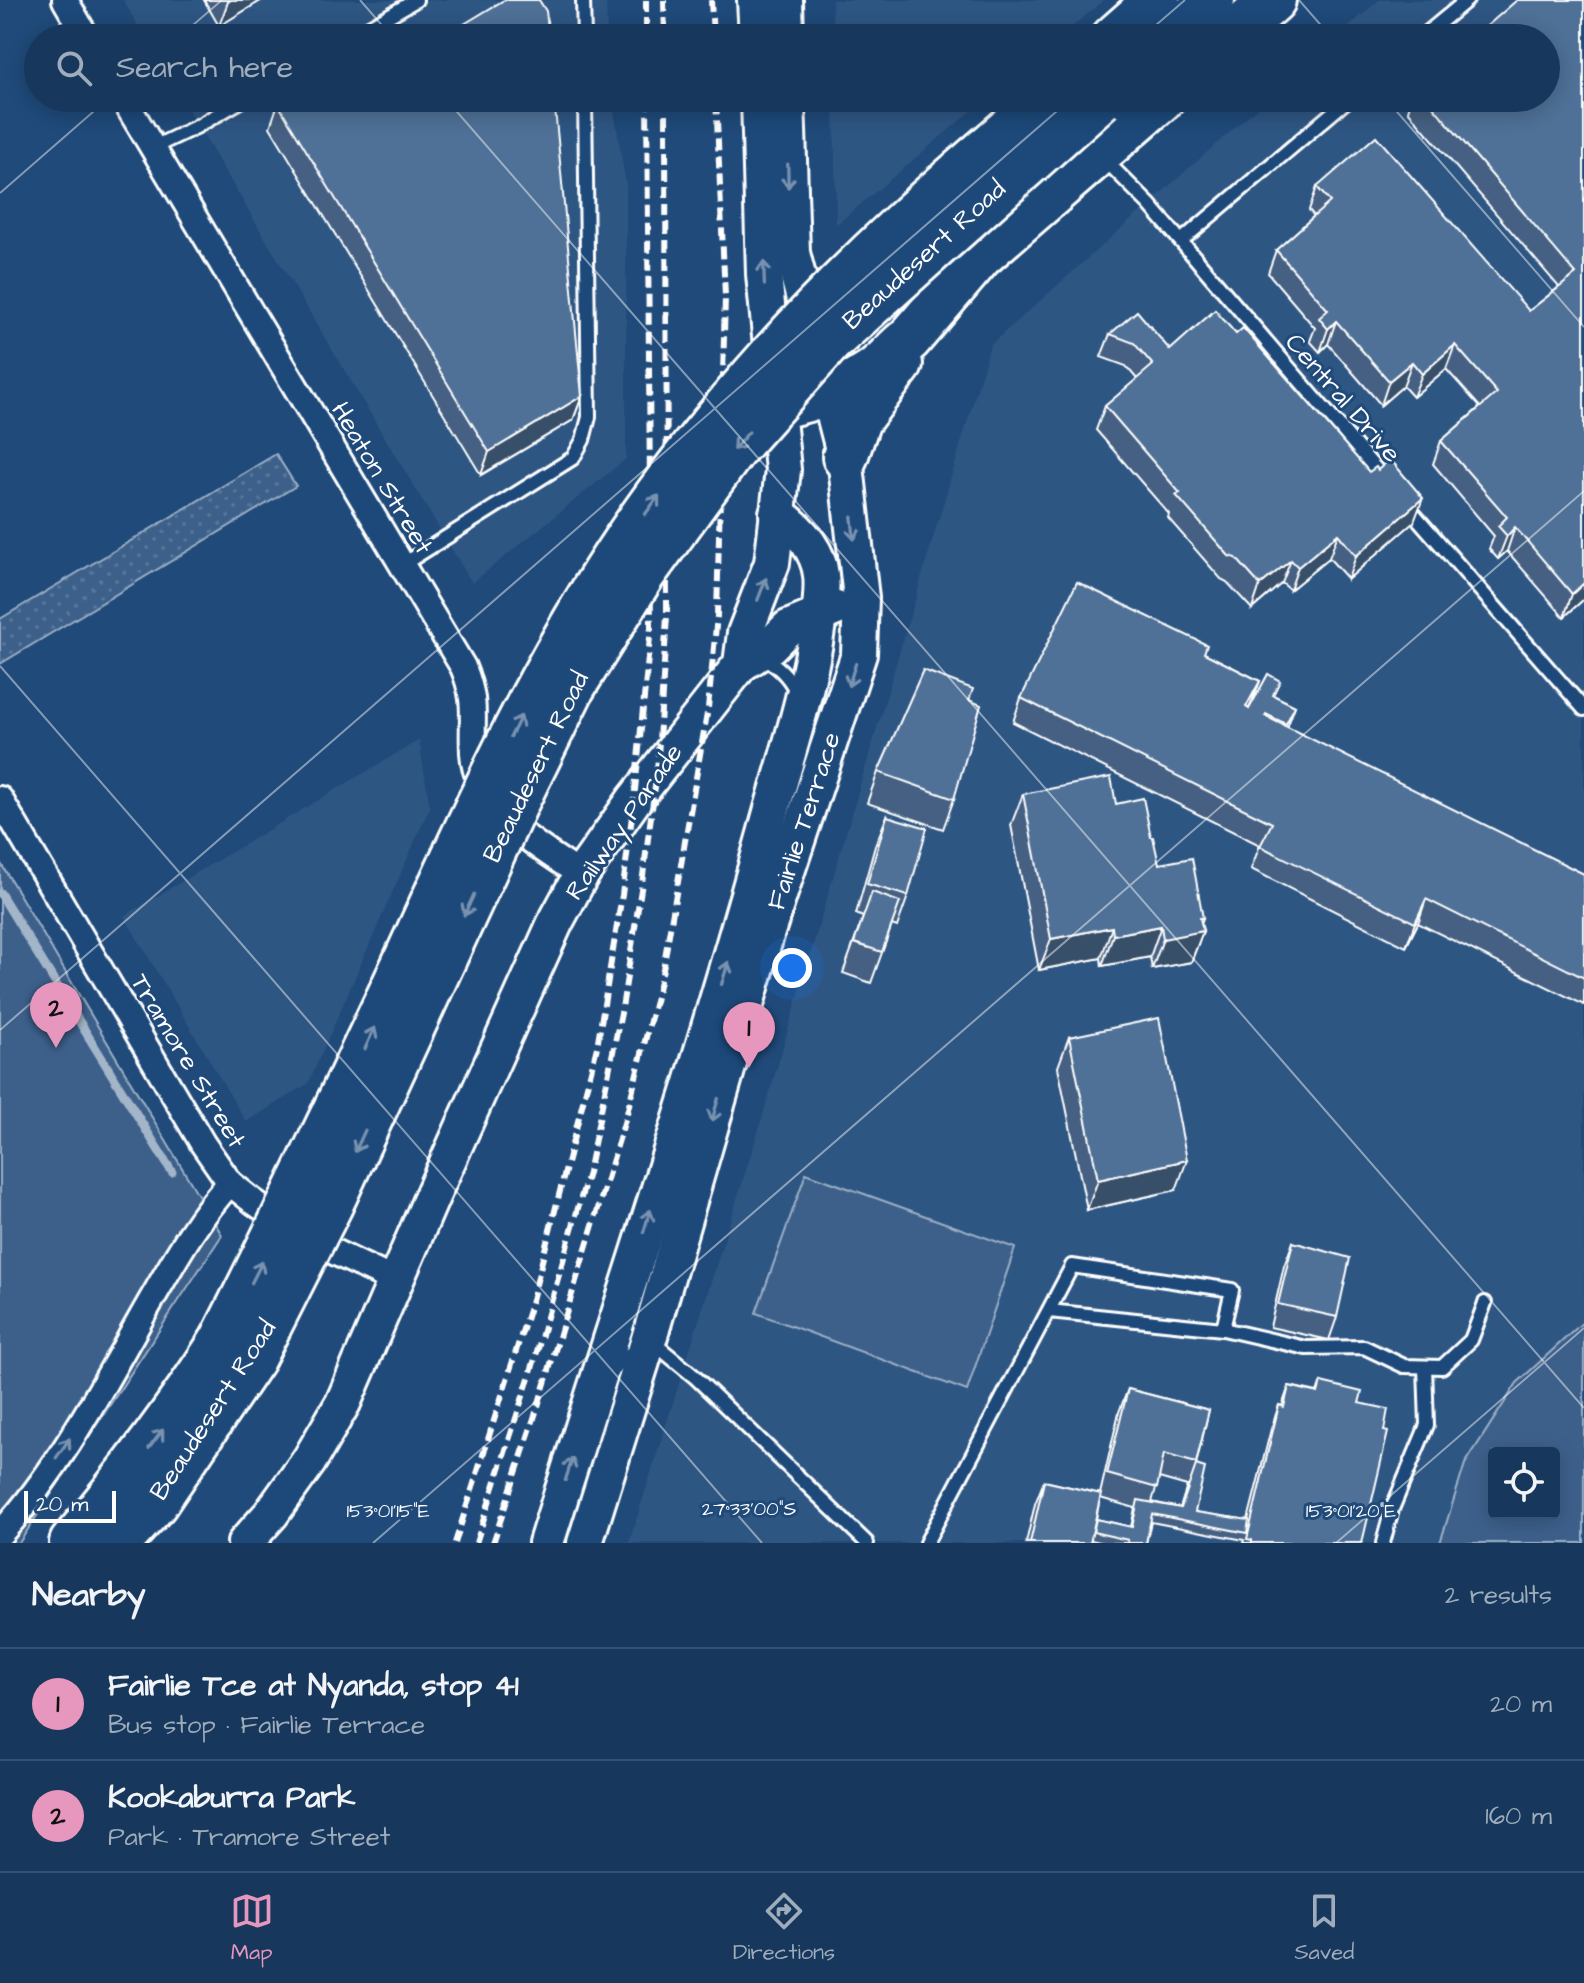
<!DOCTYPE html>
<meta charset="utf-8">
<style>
:root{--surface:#17385c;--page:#244365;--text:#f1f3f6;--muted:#9eacbb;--line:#365272;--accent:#e797bd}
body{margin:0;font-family:"Architects Daughter",sans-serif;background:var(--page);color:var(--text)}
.controls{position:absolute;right:24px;bottom:24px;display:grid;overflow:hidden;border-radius:8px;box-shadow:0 4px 20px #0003}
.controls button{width:72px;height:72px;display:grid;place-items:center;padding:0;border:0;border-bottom:2px solid var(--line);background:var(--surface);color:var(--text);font:40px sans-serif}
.scale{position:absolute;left:24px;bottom:20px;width:92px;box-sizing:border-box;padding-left:8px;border:4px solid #fff;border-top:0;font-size:22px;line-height:28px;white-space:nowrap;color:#fff;-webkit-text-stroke:6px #1f4a7a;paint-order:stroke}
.you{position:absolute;left:792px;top:968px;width:28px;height:28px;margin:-20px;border:6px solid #fff;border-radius:50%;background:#1a73e8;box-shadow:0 0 0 12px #1a73e833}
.badge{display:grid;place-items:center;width:52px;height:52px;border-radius:50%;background:var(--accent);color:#111;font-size:26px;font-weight:700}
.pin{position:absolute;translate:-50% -66px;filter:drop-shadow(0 2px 4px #0008)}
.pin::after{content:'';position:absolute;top:42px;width:28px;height:24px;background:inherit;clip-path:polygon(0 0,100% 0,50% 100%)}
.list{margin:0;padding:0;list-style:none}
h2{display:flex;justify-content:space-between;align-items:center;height:104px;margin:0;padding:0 32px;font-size:34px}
h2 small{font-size:26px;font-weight:400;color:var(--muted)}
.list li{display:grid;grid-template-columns:52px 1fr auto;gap:24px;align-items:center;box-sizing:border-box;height:112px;padding:0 32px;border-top:2px solid var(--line)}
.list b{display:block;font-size:30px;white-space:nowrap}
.list p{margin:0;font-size:26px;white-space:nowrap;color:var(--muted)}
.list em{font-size:26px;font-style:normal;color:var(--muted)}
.icon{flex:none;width:44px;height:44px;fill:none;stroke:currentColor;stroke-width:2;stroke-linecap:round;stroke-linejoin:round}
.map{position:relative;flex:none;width:1584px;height:1543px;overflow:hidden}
.search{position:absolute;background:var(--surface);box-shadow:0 4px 20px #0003;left:24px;right:24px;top:24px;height:88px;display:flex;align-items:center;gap:20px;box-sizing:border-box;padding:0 28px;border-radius:44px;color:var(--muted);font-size:30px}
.sheet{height:328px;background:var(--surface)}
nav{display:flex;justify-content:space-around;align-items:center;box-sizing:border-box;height:112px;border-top:2px solid var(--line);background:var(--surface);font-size:22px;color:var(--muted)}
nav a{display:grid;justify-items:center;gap:4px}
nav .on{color:var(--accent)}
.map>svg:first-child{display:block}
.built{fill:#2e5683;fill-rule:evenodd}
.grass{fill:url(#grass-dots);stroke:#9eb0c5;stroke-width:2}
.park{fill:#3c618b;stroke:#9eb0c5;stroke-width:2;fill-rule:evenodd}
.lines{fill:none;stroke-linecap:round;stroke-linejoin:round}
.stream{stroke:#a3b5c8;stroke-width:9}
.lane-casing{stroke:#fff;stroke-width:18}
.street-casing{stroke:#fff;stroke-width:30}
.secondary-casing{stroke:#fff;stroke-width:40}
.highway-casing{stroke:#fff;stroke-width:50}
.lane{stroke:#1f4a7a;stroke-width:12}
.street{stroke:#1f4a7a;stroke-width:24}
.secondary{stroke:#1f4a7a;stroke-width:34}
.highway{stroke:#1f4a7a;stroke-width:44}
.rail{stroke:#fff;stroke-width:6;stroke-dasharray:12 6;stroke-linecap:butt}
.highway-bridge-casing{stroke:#fff;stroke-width:50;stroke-linecap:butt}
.highway-bridge{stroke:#1f4a7a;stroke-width:44}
.wall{fill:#456182;stroke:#fff;stroke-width:2;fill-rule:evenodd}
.shaded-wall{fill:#384f6a;stroke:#fff;stroke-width:2}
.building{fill:#507197;stroke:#fff;stroke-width:2}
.oneway{stroke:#7992af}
.ticks{fill:none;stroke:#fff;stroke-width:2;stroke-opacity:0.45}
.labels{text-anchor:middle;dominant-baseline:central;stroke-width:6;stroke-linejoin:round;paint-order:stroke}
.street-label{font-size:26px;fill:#fff;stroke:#1f4a7a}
.ticks-label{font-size:20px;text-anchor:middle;fill:#fff;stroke:#1f4a7a;stroke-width:6;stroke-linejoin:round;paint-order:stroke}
</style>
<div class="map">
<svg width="1584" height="1543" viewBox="0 0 1584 1543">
<defs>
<pattern id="grass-dots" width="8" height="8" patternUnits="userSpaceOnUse" patternTransform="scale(2)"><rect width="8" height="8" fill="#3c618b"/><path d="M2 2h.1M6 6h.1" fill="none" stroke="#59799c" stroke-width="1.8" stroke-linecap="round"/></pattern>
</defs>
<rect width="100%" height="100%" fill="#1f4a7a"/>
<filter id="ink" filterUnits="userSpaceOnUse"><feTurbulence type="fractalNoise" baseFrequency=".0125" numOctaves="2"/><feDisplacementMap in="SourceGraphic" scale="16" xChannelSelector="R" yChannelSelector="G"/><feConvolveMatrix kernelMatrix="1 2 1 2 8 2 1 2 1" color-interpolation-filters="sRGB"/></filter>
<g filter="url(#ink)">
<g class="built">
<polygon points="123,0 606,0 607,38 145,38"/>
<polygon points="832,0 1104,0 1059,38 833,38"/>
<path d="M1379,0H1584V1543H629L757,1135L990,345L1268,98H1546V38H1336ZM1494,1453H1554V1513H1494Z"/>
<polygon points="181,98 612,98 626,185 626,459 472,583"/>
<polygon points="834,98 987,98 836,225"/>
<polygon points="419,740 430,807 308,1084 246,1122 124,916"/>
</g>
<polygon class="grass" points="276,454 296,486 0,664 0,619"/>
<g class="park">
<polygon points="0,862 222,1235 19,1543 0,1543"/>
<polygon points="806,1173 1015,1248 967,1391 756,1313"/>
<path d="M1584,1321V1543H1440L1465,1464L1517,1383ZM1494,1453H1554V1513H1494Z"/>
</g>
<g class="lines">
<polyline class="stream" points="0,893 172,1172"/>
<g class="lane-casing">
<g id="lane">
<polyline points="583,0 584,38"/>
<polyline points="350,38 416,0"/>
<polyline points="1421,38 1467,0"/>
<polyline points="152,148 196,127 246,98"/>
<polyline points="1105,160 1149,204 1385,480"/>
<polyline points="1181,241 1350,98"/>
<polyline points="1407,506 1584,709"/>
<polyline points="402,565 573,458 583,440 589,417 585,98"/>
<path d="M760,657C778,664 789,676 797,693"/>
<polyline points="1223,1329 1306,1348 1364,1347 1404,1366 1442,1367 1471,1340 1485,1303"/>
<polyline points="615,1369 620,1361 649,1339 695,1377 867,1543"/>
<polyline points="926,1543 1072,1266 1232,1290 1223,1329 1049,1311"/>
<polyline points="1383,1543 1392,1509 1427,1425 1425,1367"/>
</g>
</g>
<g class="street-casing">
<g id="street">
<polyline points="65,0 87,38"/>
<path d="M123,98L463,667C478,703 471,717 473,753C477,812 537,845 581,875"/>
<polyline points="0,799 203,1144 230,1183 254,1202 311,1241 397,1282"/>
<path d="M0,1534C62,1467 107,1377 152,1299C175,1259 198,1217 230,1183"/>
</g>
</g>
<g class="secondary-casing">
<g id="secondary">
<polyline points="755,0 757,38"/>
<polyline points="785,0 786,38"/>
<polyline points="741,664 770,646 788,628 836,608"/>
<polyline points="245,1543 271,1514 309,1461 343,1403 433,1194 555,923 581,875 634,800 741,664 745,633 772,563 783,470 764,274 759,98"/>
<path d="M546,1543C622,1302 703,1061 770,816C788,752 809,689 818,623C820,607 823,591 821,575C818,548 798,528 777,513"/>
<polyline points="585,1543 649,1339 767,932 859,654 861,598 845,457 792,253 787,98"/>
</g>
</g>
<g class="highway-casing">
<g id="highway">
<polyline points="1114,38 1157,0"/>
<polyline points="1169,38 1212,0"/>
<polyline points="1230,38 1273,0"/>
<path d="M778,407C810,398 844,391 872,372C886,363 895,349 909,339L980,256L1162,98"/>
<polyline points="845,457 858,420 900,364"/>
<path d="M72,1543C127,1478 176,1413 222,1341"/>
<polyline points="118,1543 155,1503 252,1359"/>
</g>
</g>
<use href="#lane" class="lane"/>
<use href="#street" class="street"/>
<use href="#secondary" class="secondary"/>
<use href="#highway" class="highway"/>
<g class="rail">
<polyline points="646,0 646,38"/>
<polyline points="664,0 665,38"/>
<polyline points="711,0 713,38"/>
<polyline points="455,1543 531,1304 597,1047 622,895 634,800 651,627 647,98"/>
<polyline points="476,1543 535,1359 588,1173 622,1008 642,883 657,772 667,616 666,98"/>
<polyline points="493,1543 539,1403 627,1113 663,969 708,708 717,616 725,296 716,98"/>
</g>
<g class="highway-bridge-casing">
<g id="highway-bridge">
<path d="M222,1341C287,1213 349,1083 410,952C472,816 534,681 616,555C694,435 798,320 903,223C949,180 998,140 1045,98"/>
<polyline points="252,1359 330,1205 517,800 572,688 642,575 733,450 830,341 1101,98"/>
</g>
</g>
<use href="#highway-bridge" class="highway-bridge"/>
</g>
<g class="wall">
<polygon points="204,0 262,0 219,26"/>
<polygon points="1584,0 1584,599 1564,617 1507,551 1498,559 1489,549 1494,536 1433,464 1441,441 1480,407 1446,369 1413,397 1403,386 1381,405 1328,344 1320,352 1310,341 1315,328 1268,273 1276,250 1314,216 1309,210 1317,187 1529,311 1559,287 1408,111 1412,98 1546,98"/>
<polygon points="278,104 582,396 573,420 481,475 270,127"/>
<polygon points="1110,334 1170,350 1236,334 1369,472 1414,522 1348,579 1329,558 1290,590 1282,583 1252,609 1227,582 1221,579 1168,518 1169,514 1096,430 1105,406 1137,379 1126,366 1101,357"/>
<polygon points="1204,653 1260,681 1251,704 1275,696 1295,706 1287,728 1584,874 1584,1005 1418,923 1406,947 1251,869 1260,845 1013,722 1021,698"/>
<polygon points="969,701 954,799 943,829 867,803 878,772"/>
<polygon points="1023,794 1116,804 1201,923 1203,931 1191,962 1152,969 1150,957 1102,966 1101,958 1039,970 1011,825"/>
<polygon points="887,816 908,896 897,927 892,925 871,983 843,973 863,917 856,914 875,846"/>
<polygon points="1069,1037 1176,1190 1087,1210 1058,1067"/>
<polygon points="1293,1242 1337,1317 1329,1340 1270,1327 1284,1266"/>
<path d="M1321,1382L1359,1403L1362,1543H1243L1244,1540L1151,1522L1146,1543H1104L1091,1540L1090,1543H1026L1035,1504L1044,1481L1100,1494L1119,1412L1128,1389L1209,1410L1196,1465L1195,1512L1248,1520L1271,1429L1279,1405L1282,1406L1289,1386L1317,1392ZM1159,1478L1187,1486L1180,1508L1152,1502ZM1100,1498L1135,1508L1131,1527L1096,1519Z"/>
</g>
<g class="shaded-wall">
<polygon points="231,0 262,0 219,26 228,2"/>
<polygon points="1336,321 1328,344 1320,352 1328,329"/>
<polygon points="1455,345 1446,369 1413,397 1422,374"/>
<polygon points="1412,362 1403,386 1381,405 1389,381"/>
<polygon points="582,396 573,420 481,475 489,452"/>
<polygon points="1423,498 1414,522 1348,579 1356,556"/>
<polygon points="1515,527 1507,551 1498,559 1507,536"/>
<polygon points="1338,534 1329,558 1290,590 1298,567"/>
<polygon points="1291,560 1282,583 1252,609 1260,585"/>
<polygon points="1584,583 1584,599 1564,617 1572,594"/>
<polygon points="1260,681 1251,704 1238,730 1246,707"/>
<polygon points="1426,899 1418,923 1406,947 1415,923"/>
<polygon points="1200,918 1203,918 1198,932 1203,931 1191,962 1152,969 1163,939"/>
<polygon points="1161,926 1150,957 1102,966 1113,935"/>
<polygon points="1112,927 1101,958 1039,970 1051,939"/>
<polygon points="1187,1160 1176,1190 1087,1210 1098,1180"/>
</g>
<g class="building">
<polygon points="504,0 539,0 546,11 549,38 441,38"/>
<polygon points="1517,0 1584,0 1584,583 1572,594 1515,527 1507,536 1498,526 1507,517 1441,441 1497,393 1455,345 1422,374 1412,362 1389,381 1336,321 1328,329 1319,318 1328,310 1276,250 1330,202 1317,187 1376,136 1529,311 1576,274 1426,98 1546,98 1546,38 1473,38"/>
<polygon points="289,98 554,98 582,396 489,452 278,104"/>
<polygon points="1215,310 1236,334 1243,328 1369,472 1376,467 1378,470 1390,459 1423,498 1356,556 1338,534 1298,567 1291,560 1260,585 1236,558 1229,556 1176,495 1180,493 1105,406 1153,365 1134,343 1110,334 1137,311 1170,350"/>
<polygon points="1077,582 1207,645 1204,653 1260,681 1246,707 1249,709 1268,674 1280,681 1273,695 1295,706 1286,724 1266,714 1265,716 1584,874 1584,978 1426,899 1415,923 1260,846 1272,823 1021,698"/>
<polygon points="923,670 973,689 969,700 981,705 954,799 878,772"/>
<polygon points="1111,777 1116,804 1143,798 1151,837 1153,837 1159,864 1192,858 1203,918 1200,918 1203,931 1163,939 1161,926 1113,935 1112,927 1051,939 1023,794"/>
<polygon points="887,816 927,828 908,896 867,884"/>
<polygon points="872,892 900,902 882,952 854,943"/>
<polygon points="1159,1018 1187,1160 1098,1180 1069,1037"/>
<polygon points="1293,1242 1350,1258 1337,1317 1278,1304"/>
<polygon points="1321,1382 1362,1392 1359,1403 1388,1409 1384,1431 1388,1432 1362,1543 1252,1543 1252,1540 1247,1539 1279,1405 1284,1407 1289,1386 1318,1393"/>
<polygon points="1128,1389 1209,1410 1196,1463 1164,1454 1157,1488 1107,1474"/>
<polygon points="1196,1465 1205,1468 1195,1512 1249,1520 1247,1533 1152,1514 1146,1543 1127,1543 1128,1540 1093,1532 1096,1519 1132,1527 1138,1500 1181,1508"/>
<polygon points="1044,1481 1101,1494 1090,1543 1030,1543"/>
</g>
<defs><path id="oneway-shaft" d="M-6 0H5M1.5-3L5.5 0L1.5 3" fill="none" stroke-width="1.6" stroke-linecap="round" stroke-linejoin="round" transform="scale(2)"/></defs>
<g class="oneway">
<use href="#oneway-shaft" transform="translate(788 176) rotate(89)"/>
<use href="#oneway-shaft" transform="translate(764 273) rotate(-92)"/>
<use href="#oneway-shaft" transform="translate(741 441) rotate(131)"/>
<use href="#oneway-shaft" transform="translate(652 505) rotate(-54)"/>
<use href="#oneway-shaft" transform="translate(853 528) rotate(84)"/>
<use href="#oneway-shaft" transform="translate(762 589) rotate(-69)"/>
<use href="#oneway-shaft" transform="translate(852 675) rotate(108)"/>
<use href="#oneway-shaft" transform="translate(516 726) rotate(-63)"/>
<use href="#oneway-shaft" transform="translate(469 905) rotate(115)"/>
<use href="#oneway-shaft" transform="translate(725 973) rotate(-73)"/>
<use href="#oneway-shaft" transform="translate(370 1038) rotate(-65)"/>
<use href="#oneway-shaft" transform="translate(715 1110) rotate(106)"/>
<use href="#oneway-shaft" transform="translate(360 1141) rotate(115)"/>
<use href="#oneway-shaft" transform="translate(647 1221) rotate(-73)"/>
<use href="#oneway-shaft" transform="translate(257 1272) rotate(-63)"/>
<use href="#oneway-shaft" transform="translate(156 1439) rotate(-53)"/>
<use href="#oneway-shaft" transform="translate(63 1448) rotate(-55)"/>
<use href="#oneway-shaft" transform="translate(569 1469) rotate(-72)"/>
</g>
</g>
<path class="ticks" d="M360,0L393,38M1299,0L1332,38M178,38L222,0M1141,38L1185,0M445,98L1584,1408M1385,98L1584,327M0,193L109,98M0,666L762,1543M0,1030L1072,98M373,1543L1584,491M1336,1543L1584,1328"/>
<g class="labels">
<g class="street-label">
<text transform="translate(924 255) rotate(-42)">Beaudesert Road</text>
<text transform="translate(1343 398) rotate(49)">Central Drive</text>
<text transform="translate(382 478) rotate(59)">Heaton Street</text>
<text transform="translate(536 767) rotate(-64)">Beaudesert Road</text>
<text transform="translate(804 821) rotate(-72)">Fairlie Terrace</text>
<text transform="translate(624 822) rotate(-55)">Railway Parade</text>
<text transform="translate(188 1061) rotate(59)">Tramore Street</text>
<text transform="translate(213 1410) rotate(-57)">Beaudesert Road</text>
</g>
</g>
<g class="ticks-label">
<text x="749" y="1515">27°33'00"S</text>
<text x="388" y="1517">153°01'15"E</text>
<text x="1351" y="1517">153°01'20"E</text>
</g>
</svg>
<div class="controls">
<button><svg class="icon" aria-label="locate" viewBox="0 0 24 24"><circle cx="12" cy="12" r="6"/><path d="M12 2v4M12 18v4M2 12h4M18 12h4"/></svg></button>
</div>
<div class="scale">20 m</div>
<div class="you"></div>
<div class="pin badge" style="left:749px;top:1068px">1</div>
<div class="pin badge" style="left:56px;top:1048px">2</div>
<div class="search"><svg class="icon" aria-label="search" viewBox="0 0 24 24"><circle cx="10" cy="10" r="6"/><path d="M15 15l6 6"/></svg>Search here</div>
</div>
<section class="sheet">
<h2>Nearby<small>2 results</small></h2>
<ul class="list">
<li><span class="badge">1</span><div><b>Fairlie Tce at Nyanda, stop 41</b><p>Bus stop · Fairlie Terrace</p></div><em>20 m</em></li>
<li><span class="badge">2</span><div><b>Kookaburra Park</b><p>Park · Tramore Street</p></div><em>160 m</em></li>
</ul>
</section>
<nav>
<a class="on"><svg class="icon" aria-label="map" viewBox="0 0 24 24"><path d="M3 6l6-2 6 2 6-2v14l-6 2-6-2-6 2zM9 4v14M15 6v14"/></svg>Map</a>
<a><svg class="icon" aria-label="directions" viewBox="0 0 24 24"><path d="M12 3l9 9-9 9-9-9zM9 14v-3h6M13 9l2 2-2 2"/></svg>Directions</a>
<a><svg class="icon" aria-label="saved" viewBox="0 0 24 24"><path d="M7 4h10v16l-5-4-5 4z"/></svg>Saved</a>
</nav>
